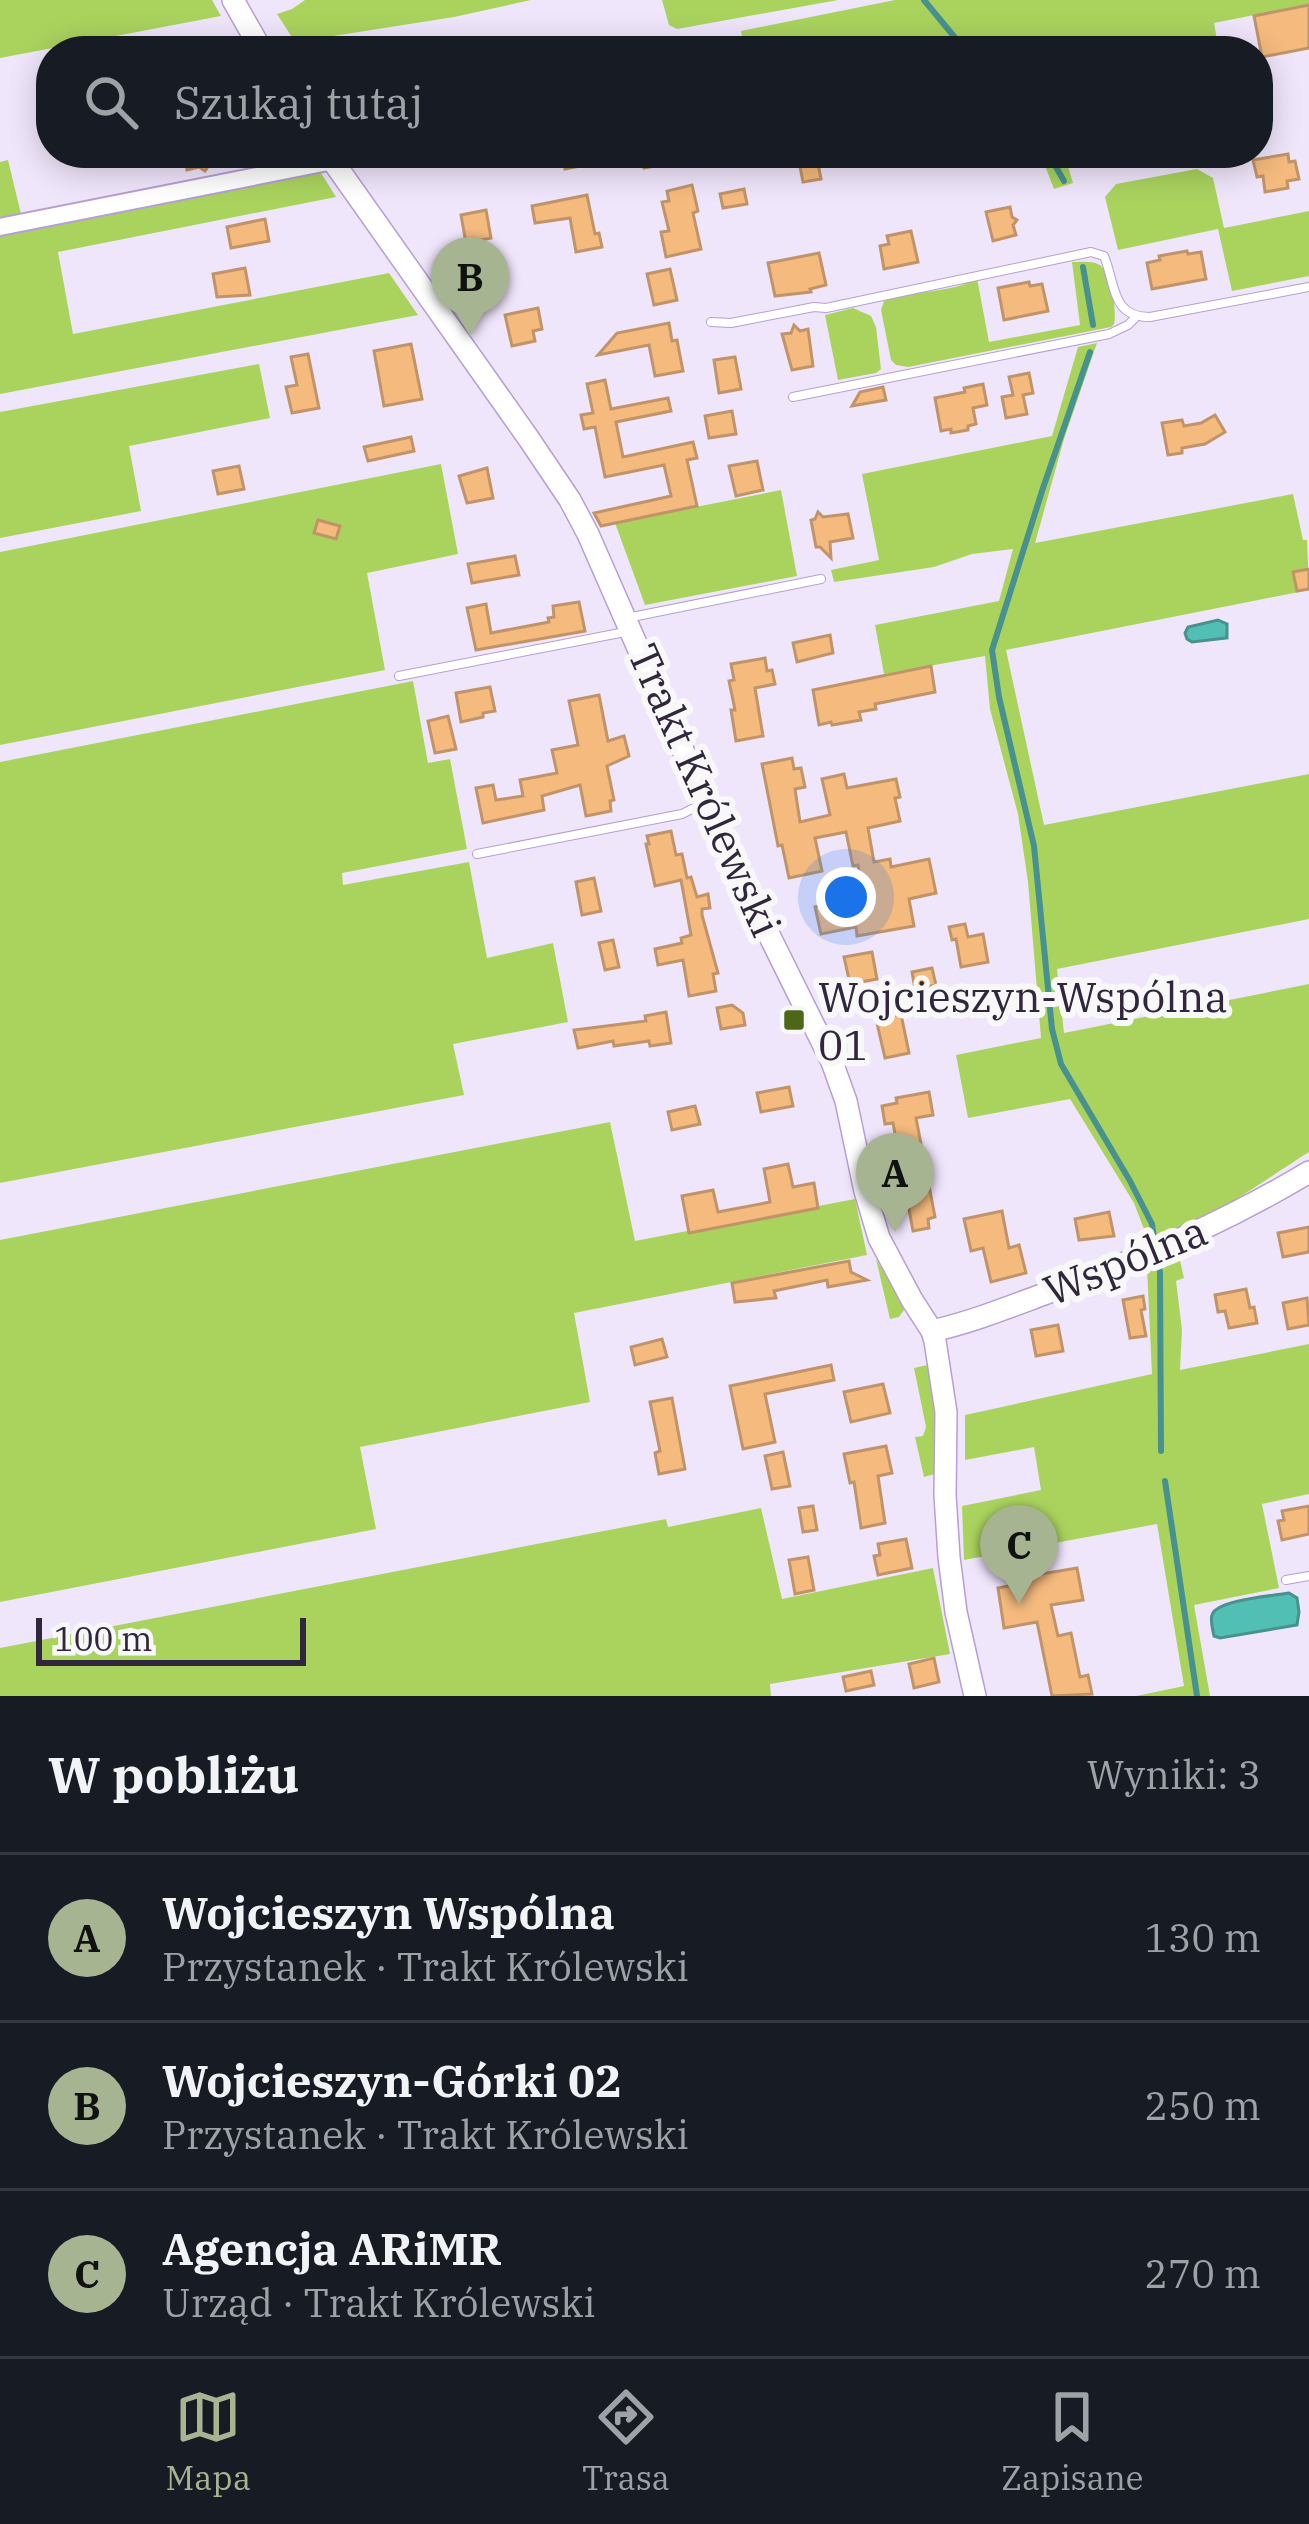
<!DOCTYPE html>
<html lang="pl">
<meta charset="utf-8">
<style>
:root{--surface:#171b24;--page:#242831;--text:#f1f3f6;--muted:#9ea1a6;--line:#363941;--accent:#a7b492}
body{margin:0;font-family:"IBM Plex Serif",serif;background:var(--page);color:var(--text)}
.scale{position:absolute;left:36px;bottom:30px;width:270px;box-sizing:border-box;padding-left:12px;border:6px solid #31273c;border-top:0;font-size:33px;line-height:42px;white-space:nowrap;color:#31273c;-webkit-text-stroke:9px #f8f8f8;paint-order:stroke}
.you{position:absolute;left:846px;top:897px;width:42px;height:42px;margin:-30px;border:9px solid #fff;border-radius:50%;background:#1a73e8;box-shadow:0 0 0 18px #1a73e833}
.badge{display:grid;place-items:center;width:78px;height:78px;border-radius:50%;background:var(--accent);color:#111;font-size:39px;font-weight:700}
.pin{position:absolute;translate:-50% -99px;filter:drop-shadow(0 3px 6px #0008)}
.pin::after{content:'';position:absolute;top:63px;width:42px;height:36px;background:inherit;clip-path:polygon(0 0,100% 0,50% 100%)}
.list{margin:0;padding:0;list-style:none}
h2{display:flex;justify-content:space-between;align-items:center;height:156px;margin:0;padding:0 48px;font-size:51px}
h2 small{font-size:39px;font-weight:400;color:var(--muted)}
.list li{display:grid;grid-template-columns:78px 1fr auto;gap:36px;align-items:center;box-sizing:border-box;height:168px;padding:0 48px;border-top:3px solid var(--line)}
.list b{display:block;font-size:45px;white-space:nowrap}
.list p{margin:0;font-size:39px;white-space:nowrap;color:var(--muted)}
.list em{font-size:39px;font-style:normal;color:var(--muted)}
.icon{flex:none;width:66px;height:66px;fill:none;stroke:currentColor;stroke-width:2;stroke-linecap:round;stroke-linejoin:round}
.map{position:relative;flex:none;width:1309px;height:1696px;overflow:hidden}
.search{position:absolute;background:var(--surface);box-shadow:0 6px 30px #0003;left:36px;right:36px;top:36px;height:132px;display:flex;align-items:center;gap:30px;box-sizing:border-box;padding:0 42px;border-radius:48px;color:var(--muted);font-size:45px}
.sheet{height:660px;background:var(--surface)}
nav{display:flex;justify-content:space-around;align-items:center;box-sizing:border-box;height:168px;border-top:3px solid var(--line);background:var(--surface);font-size:33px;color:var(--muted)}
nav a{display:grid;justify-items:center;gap:6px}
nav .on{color:var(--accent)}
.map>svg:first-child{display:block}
.green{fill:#aad35e}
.water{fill:#51bfb3;stroke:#47918f;stroke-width:3}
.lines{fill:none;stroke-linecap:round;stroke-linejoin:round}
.stream{stroke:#47918f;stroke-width:6}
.building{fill:#f4ba7e;stroke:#c09468;stroke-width:3}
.service-casing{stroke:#b79ed3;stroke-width:10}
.minor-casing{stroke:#b79ed3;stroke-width:20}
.tertiary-casing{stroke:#b79ed3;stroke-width:24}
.service{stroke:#fff;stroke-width:8}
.minor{stroke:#fff;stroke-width:16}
.tertiary{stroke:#fff;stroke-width:21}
.poi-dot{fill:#4d6617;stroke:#f8f8f8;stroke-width:4.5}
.labels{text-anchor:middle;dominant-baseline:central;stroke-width:12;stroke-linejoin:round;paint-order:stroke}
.street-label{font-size:42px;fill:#31273c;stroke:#f8f8f8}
.poi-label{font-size:42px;fill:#31273c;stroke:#f8f8f8;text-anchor:start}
</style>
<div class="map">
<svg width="1309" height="1696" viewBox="0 0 1309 1696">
<rect width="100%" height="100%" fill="#f0e6fc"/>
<g class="green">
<polygon points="0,0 212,0 221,16 0,58"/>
<polygon points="305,0 531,0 454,17 295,42 277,14 292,9"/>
<polygon points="662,0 838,0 677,29 669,25"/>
<polygon points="895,0 1309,0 1309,4 1214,23 1219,51 745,51 741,31"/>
<polygon points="1040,153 1064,153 1073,183 1054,189"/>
<polygon points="311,157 336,197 58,252 73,334 389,273 418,315 0,394 0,162 8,160 21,214"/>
<polygon points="1197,169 1213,178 1224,228 1309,211 1309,276 1232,291 1218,229 1118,250 1105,197 1116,184"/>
<path d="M1072,262C1081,262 1094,260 1101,266C1112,276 1117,311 1114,324L1111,327L908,367L896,365L891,360L881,310L884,301C912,290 955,293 977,278L989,342L1080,325Z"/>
<polygon points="853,308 871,316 876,327 881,369 876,373 838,380 825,315"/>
<path d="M1097,343L1064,439L1035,543L1293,494L1303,540H1307L1309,590L1006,650L1044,825L1309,774V919L1057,969L1064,1033L1309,984V1152C1259,1183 1205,1227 1147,1237L1134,1203L1070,1099L968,1118L956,1055L1041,1038L1028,882L1018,814L990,709L985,656L884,674L875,625L999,601L1013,549L972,554L934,567L834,582L831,570L879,560L862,474L1052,436L1078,347Z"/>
<polygon points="259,364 270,418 129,446 141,511 0,538 0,412"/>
<polygon points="441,464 458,554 367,573 385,670 0,745 0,552"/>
<polygon points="781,490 797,576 645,605 615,523"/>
<polygon points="413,681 428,763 450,759 467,849 342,873 343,885 469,862 487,958 553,943 568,1022 453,1044 464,1095 0,1183 0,762"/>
<polygon points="610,1122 635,1241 855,1199 867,1255 574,1313 590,1402 360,1447 376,1529 0,1602 0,1240"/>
<polygon points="1179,1256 1184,1278 1176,1281 1182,1330 1180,1370 1309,1344 1309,1494 1262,1504 1279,1588 1194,1605 1210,1696 1136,1696 1184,1686 1157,1524 964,1560 962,1506 1041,1490 1034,1447 965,1460 965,1415 1152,1374 1147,1268"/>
<polygon points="876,1259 903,1302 904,1310 899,1317 890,1319"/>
<polygon points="932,1364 939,1406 935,1474 924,1477 915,1437 923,1436 926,1427 914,1368"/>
<polygon points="761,1508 782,1599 933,1568 950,1654 770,1684 771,1696 0,1696 0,1648 666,1519 668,1527"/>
</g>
<g class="water">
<polygon points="1218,620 1227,624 1227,638 1192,642 1187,639 1185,633 1188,627"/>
<path d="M1289,1593L1297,1598L1299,1612L1297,1625L1220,1638L1214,1636C1213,1631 1210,1620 1212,1615C1216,1600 1272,1596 1289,1593Z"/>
</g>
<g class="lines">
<g class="stream">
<polyline points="924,0 966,51"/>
<polyline points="1048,153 1064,181"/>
<polyline points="1083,267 1093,325"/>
<polyline points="1090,352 1043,488 992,650 999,697 1034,846 1052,1029 1061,1064 1130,1181 1152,1224 1155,1244"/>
<polyline points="1157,1257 1160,1272 1161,1451"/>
<polyline points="1165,1481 1197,1696"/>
</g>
</g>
<g class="building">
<polygon points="1309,5 1309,48 1262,57 1254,16"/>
<polygon points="184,153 210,153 211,162 205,171 199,167 187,170"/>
<polygon points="561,153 609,153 610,160 565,169"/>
<polygon points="641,153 686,153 687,160 644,168"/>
<polygon points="816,153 821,179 803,182 798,156"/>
<polygon points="1288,154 1289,162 1295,161 1299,179 1287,181 1288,188 1265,192 1263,176 1257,177 1253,160"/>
<polygon points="692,185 698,211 693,213 701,249 666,257 661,232 669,231 662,202 669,201 667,191"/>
<polygon points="744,189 747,204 723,208 720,194"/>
<polygon points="587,195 595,234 599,233 602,247 576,252 570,218 535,223 532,206"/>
<polygon points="1010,207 1012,217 1017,220 1013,225 1016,235 993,241 986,212"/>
<polygon points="486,210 491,238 466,243 461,215"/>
<polygon points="265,219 269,241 231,248 227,227"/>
<polygon points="911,231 918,262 884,269 880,246 889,244 887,236"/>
<polygon points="1187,251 1188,254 1201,252 1206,279 1152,289 1147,263 1160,260 1159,256"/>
<polygon points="819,253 826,285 810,289 811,292 775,296 768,263"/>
<polygon points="245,268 250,295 217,297 213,274"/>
<polygon points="670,269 677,300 654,305 647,274"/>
<polygon points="1029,282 1030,286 1042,284 1048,311 1004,320 998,288"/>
<polygon points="538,308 542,329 533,331 535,341 512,346 505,315"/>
<polygon points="669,323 672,341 677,340 683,371 655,376 649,345 598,355 617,333"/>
<polygon points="794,325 800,331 808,329 813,366 792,370 782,334 791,333"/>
<polygon points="411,344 422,399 384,406 374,351"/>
<polygon points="308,354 319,408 292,413 286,387 297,385 291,357"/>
<polygon points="735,357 741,389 719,393 714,360"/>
<polygon points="1029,373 1033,393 1023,395 1027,414 1006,418 1002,397 1013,395 1009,377"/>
<polygon points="605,380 611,409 668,398 671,411 616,422 623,457 693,442 697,458 687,460 697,506 601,526 594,513 671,496 664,465 605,477 595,427 584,429 581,415 593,413 587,384"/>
<polygon points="983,384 987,405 973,408 976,424 968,426 968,430 951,433 951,429 941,431 935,398 965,392 964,388"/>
<polygon points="883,387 886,400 852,406 860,392"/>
<polygon points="732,411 736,434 709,438 705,416"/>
<polygon points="1215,415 1225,432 1205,444 1182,448 1182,453 1168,455 1162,423 1182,420 1184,426 1201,423"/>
<polygon points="411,437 414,451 368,461 364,447"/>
<polygon points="757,461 763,490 736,496 729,466"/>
<polygon points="239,466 244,489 218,494 213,471"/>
<polygon points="487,468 493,498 467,503 459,476"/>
<polygon points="818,512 823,517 848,514 853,538 830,542 831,558 820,547 816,547 811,520 815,519"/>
<polygon points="318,520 340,526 336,539 314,533"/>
<polygon points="515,556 519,575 472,583 468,564"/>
<polygon points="1309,569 1309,589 1297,591 1293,572"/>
<polygon points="579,602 585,631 476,650 467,608 486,604 491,633 549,622 548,618 554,617 553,606"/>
<polygon points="830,635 833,653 797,662 793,643"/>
<polygon points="765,658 767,671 772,670 775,684 755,688 763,736 736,741 731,710 735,710 729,681 734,680 731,664"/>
<polygon points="931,666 935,692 875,704 876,709 859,712 861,720 832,725 831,722 819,725 813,690"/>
<polygon points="490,687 495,711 483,713 483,717 461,722 456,693"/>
<polygon points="599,695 608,741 624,736 629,756 607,766 614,800 610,801 611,811 586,816 580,785 542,796 544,810 483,823 476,788 493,785 496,800 523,796 520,780 557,773 552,750 578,745 569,701"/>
<polygon points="448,716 456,749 435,753 428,721"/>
<polygon points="792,758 794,769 801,768 805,787 795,789 800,822 830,815 822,779 844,774 847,788 896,779 900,797 895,798 900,821 868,828 874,862 890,859 891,867 929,859 936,893 909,899 914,926 857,936 856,927 821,934 815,907 864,896 858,865 853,866 846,832 815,838 822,871 789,878 782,845 778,846 762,764"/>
<polygon points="671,831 676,855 682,854 687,878 691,877 697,897 708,894 710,908 702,909 702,915 718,973 713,974 716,991 689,996 683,960 658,965 655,949 682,943 681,938 691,935 681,880 655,886 646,844 649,844 647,836"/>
<polygon points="594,878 601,911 582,915 576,882"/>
<polygon points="965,924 968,937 983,934 988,962 961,967 956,939 952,940 949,927"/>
<polygon points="613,940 619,967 605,970 599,943"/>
<polygon points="872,952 877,979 850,984 844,957"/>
<polygon points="932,968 936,985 915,989 912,972"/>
<polygon points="732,1005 743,1013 745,1025 721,1029 717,1008"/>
<polygon points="666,1012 671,1043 650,1046 649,1041 614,1046 613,1041 578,1048 574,1030 646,1021 645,1016"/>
<polygon points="901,1014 909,1053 885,1058 876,1019"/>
<polygon points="789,1087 793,1106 761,1112 757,1093"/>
<polygon points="929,1092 933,1115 916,1118 935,1217 928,1219 929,1228 913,1231 893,1123 885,1124 882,1106 897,1103 896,1098"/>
<polygon points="695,1106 700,1124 672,1130 668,1112"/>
<polygon points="788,1164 793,1187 814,1183 818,1208 689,1233 682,1196 713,1190 718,1212 770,1202 764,1169"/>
<polygon points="1002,1211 1009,1248 1019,1245 1026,1273 991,1282 983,1248 971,1251 964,1219"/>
<polygon points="1109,1212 1114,1236 1079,1240 1075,1219"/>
<polygon points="1309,1227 1309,1252 1283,1257 1278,1233"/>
<polygon points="849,1261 851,1272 867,1280 828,1287 827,1280 774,1291 776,1298 735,1302 732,1283"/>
<polygon points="1246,1289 1250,1308 1254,1307 1257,1323 1229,1328 1225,1311 1218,1312 1215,1295"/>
<polygon points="1143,1296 1145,1309 1141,1310 1146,1336 1130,1338 1123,1300"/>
<polygon points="1307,1298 1309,1325 1288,1329 1283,1303"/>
<polygon points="1058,1325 1063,1351 1036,1356 1031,1330"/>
<polygon points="662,1339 667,1357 635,1365 631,1347"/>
<polygon points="831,1365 834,1380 765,1394 775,1442 743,1449 730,1386"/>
<polygon points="883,1384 890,1413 851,1422 844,1392"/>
<polygon points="672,1398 685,1469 659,1474 655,1453 660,1451 650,1402"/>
<polygon points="886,1446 892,1473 878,1476 885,1523 861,1528 854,1482 850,1483 844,1454"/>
<polygon points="783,1452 790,1486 772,1489 765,1456"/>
<polygon points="813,1506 817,1530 803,1532 799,1508"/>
<polygon points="1309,1506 1309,1534 1282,1540 1278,1521 1284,1520 1282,1511"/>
<polygon points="906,1539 912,1568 878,1575 874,1556 880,1555 878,1544"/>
<polygon points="808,1557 814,1590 795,1594 789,1560"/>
<polygon points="1077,1568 1083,1600 1051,1605 1058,1636 1071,1633 1080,1677 1088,1675 1092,1694 1052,1696 1037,1622 1004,1628 998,1588 1018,1584 1017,1578"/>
<polygon points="934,1658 939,1682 914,1688 909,1664"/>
<polygon points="871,1671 874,1685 846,1691 843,1677"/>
</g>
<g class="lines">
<g class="service-casing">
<g id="service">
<path d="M711,322L731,323L814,307L826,308L1091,252L1104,256C1116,285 1111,317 1150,317L1309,287"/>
<polyline points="793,397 1109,334 1128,325 1136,317"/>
<polyline points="627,618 821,579"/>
<polyline points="399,676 625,632"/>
<polyline points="477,854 682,814 704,803"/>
<polyline points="1286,1580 1309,1576"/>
</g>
</g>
<g class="minor-casing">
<polyline id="minor" points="0,227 333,161"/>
</g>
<g class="tertiary-casing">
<g id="tertiary">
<polyline points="233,0 262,51"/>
<polyline points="327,153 529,439 570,500 588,534 724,844 832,1062 846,1101 865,1191 879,1238 912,1300 932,1331 935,1341 946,1412 945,1495 949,1557 956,1612 975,1696"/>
<path d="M932,1331C972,1322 1009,1307 1047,1293C1139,1260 1226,1222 1309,1172"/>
</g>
</g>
<use href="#service" class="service"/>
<use href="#minor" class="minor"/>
<use href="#tertiary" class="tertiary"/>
</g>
<rect class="poi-dot" x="782" y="1008" width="24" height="24" rx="6"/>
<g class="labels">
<g class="street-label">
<text transform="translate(705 790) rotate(66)">Trakt Królewski</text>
<text transform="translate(1125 1260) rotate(-22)">Wspólna</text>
</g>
<g class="poi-label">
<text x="818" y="996">Wojcieszyn-Wspólna<tspan x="818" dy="48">01</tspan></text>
</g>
</g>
</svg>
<div class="scale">100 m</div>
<div class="you"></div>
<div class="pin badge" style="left:895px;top:1232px">A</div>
<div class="pin badge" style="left:470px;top:336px">B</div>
<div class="pin badge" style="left:1019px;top:1604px">C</div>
<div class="search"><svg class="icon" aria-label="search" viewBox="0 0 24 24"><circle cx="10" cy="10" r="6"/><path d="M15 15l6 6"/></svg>Szukaj tutaj</div>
</div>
<section class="sheet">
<h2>W pobliżu<small>Wyniki: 3</small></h2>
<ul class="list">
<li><span class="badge">A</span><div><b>Wojcieszyn Wspólna</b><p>Przystanek · Trakt Królewski</p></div><em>130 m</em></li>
<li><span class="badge">B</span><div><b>Wojcieszyn-Górki 02</b><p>Przystanek · Trakt Królewski</p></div><em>250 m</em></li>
<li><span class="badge">C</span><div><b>Agencja ARiMR</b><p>Urząd · Trakt Królewski</p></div><em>270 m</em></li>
</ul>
</section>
<nav>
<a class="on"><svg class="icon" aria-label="map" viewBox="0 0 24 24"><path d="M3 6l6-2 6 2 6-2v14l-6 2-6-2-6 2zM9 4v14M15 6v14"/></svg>Mapa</a>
<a><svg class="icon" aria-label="directions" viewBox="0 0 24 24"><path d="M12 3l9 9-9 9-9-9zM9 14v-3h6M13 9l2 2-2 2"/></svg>Trasa</a>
<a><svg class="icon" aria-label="saved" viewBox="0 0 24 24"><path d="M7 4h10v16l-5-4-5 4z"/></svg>Zapisane</a>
</nav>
